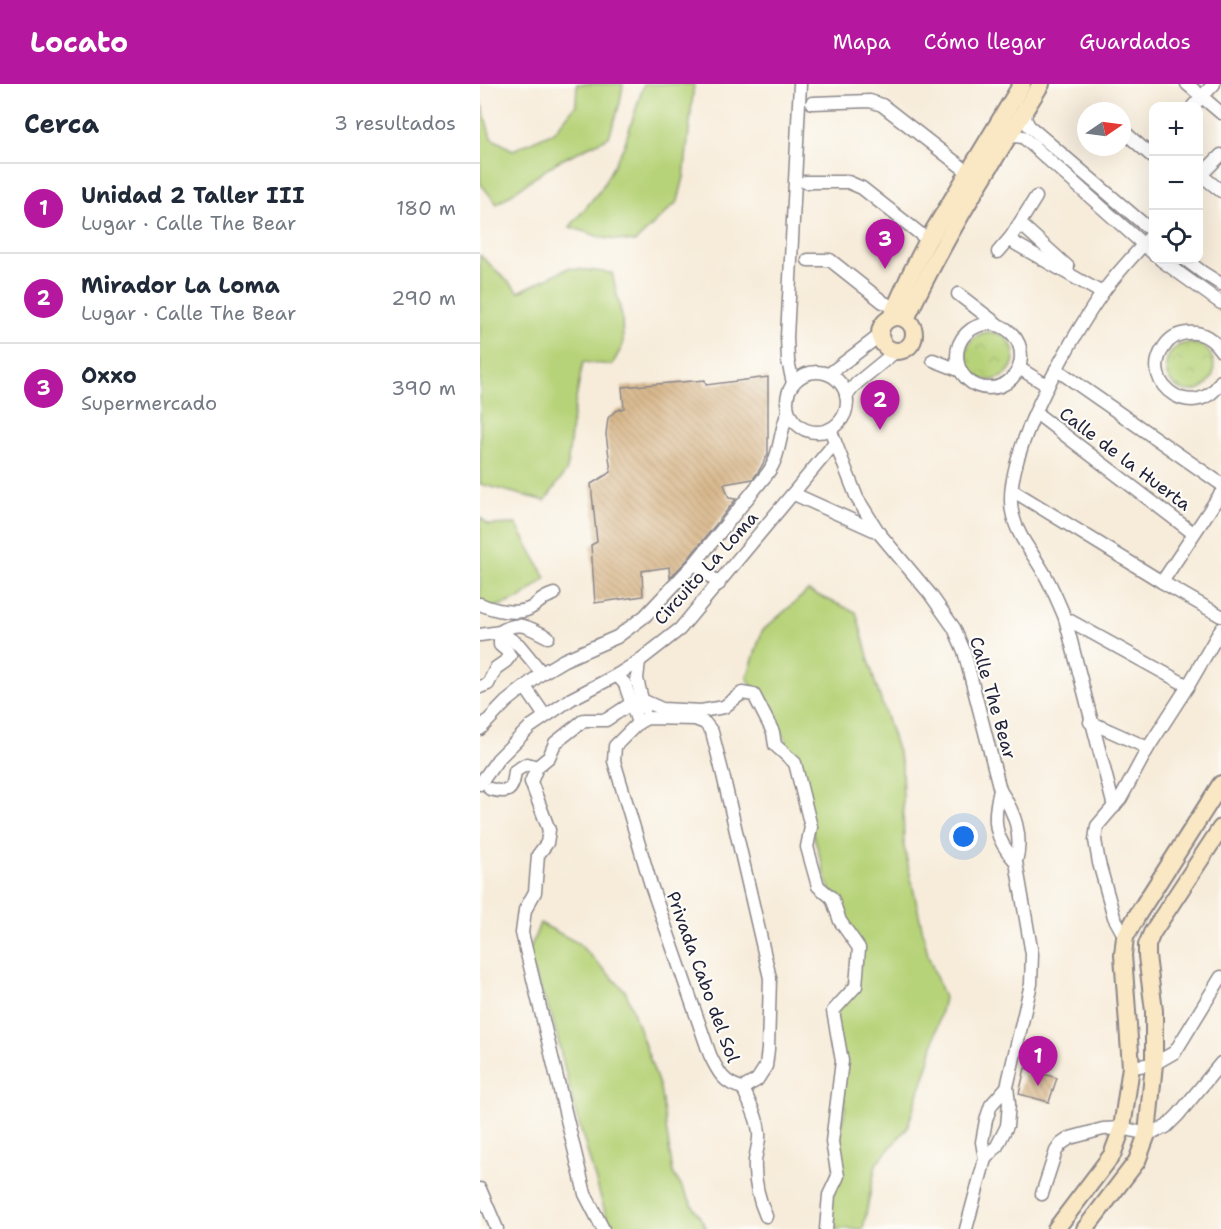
<!DOCTYPE html>
<html lang="es">
<meta charset="utf-8">
<style>
:root{--surface:#fff;--page:#f6f6f7;--text:#1f2937;--muted:#747a83;--line:#e0e1e3;--accent:#b5179e}
body{margin:0;font-family:"Shantell Sans",sans-serif;background:var(--page);color:var(--text)}
.controls{position:absolute;right:18px;top:18px;display:grid;overflow:hidden;border-radius:12px;box-shadow:0 6px 24px #0002}
.controls button{width:54px;height:54px;display:grid;place-items:center;padding:0;border:0;border-bottom:2px solid var(--line);background:var(--surface);color:var(--text);font:30px sans-serif}
.compass{position:absolute;left:597px;top:18px;width:54px;height:54px;border-radius:50%;background:var(--surface);box-shadow:0 6px 24px #0002;rotate:77deg}
.you{position:absolute;left:484px;top:753px;width:21px;height:21px;margin:-15px;border:4px solid #fff;border-radius:50%;background:#1a73e8;box-shadow:0 0 0 9px #1a73e833}
.badge{display:grid;place-items:center;width:39px;height:39px;border-radius:50%;background:var(--accent);color:#fff;font-size:20px;font-weight:700}
.pin{position:absolute;translate:-50% -50px;filter:drop-shadow(0 2px 3px #0008)}
.pin::after{content:'';position:absolute;top:32px;width:21px;height:18px;background:inherit;clip-path:polygon(0 0,100% 0,50% 100%)}
.list{margin:0;padding:0;list-style:none}
h2{display:flex;justify-content:space-between;align-items:center;height:78px;margin:0;padding:0 24px;font-size:26px}
h2 small{font-size:20px;font-weight:400;color:var(--muted)}
.list li{display:grid;grid-template-columns:39px 1fr auto;gap:18px;align-items:center;box-sizing:border-box;height:90px;padding:0 24px;border-top:2px solid var(--line)}
.list b{display:block;font-size:22px;white-space:nowrap}
.list p{margin:0;font-size:20px;white-space:nowrap;color:var(--muted)}
.list em{font-size:20px;font-style:normal;color:var(--muted)}
.icon{flex:none;width:33px;height:33px;fill:none;stroke:currentColor;stroke-width:2;stroke-linecap:round;stroke-linejoin:round}
.map{position:relative;flex:none;width:741px;height:1145px;overflow:hidden}
header{display:flex;align-items:center;gap:36px;box-sizing:border-box;height:84px;padding:0 30px;background:var(--accent);color:#fff}
header strong{font-size:28px}
nav{display:flex;gap:33px;margin-inline-start:auto;font-size:21px}
main{display:flex}
aside{flex:1;background:var(--surface)}
.map>svg:first-child{display:block}
.grass{fill:#b7d379;stroke:#6c7a5a;stroke-width:1.5}
.park{fill:url(#park-crowns);stroke:#6c7a5a;stroke-width:1.5}
.building{fill:url(#building-back-hatch)}
.lines{fill:none;stroke-linecap:round;stroke-linejoin:round}
.street-casing{stroke:#8c878a;stroke-width:15}
.secondary-casing{stroke:#8c878a;stroke-width:20}
.street{stroke:#fff;stroke-width:12}
.secondary{stroke:#fae7c3;stroke-width:16}
.labels{text-anchor:middle;dominant-baseline:central;stroke-width:4.5;stroke-linejoin:round;paint-order:stroke}
.street-label{font-size:18px;fill:#22223b;stroke:#fdfcf7}
</style>
<header>
<strong>Locato</strong>
<nav><a>Mapa</a><a>Cómo llegar</a><a>Guardados</a></nav>
</header>
<main>
<aside>
<h2>Cerca<small>3 resultados</small></h2>
<ul class="list">
<li><span class="badge">1</span><div><b>Unidad 2 Taller III</b><p>Lugar · Calle The Bear</p></div><em>180 m</em></li>
<li><span class="badge">2</span><div><b>Mirador La Loma</b><p>Lugar · Calle The Bear</p></div><em>290 m</em></li>
<li><span class="badge">3</span><div><b>Oxxo</b><p>Supermercado</p></div><em>390 m</em></li>
</ul>
</aside>
<div class="map">
<svg width="741" height="1145" viewBox="0 0 741 1145">
<defs>
<pattern id="park-crowns" width="20" height="18" patternUnits="userSpaceOnUse" patternTransform="scale(1.5)"><rect width="20" height="18" fill="#b7d379"/><path d="M2 6a3 3 0 1 1 6 0M12 15a3 3 0 1 1 6 0" fill="none" stroke="#9db56a"/></pattern>
<pattern id="building-back-hatch" width="6" height="6" patternUnits="userSpaceOnUse" patternTransform="scale(1.5)"><rect width="6" height="6" fill="#d8b78b"/><path d="M-1 5l2 2M0 0l6 6M5-1l2 2" fill="none" stroke="#b99d79"/></pattern>
</defs>
<rect width="100%" height="100%" fill="#fdfcf7"/>
<filter id="ink" filterUnits="userSpaceOnUse"><feTurbulence type="fractalNoise" baseFrequency=".0167" numOctaves="2"/><feDisplacementMap in="SourceGraphic" scale="12" xChannelSelector="R" yChannelSelector="G"/><feConvolveMatrix kernelMatrix="1 2 1 2 8 2 1 2 1" color-interpolation-filters="sRGB"/></filter>
<filter id="wash" filterUnits="userSpaceOnUse"><feTurbulence type="fractalNoise" baseFrequency=".008" numOctaves="4" result="noise"/><feDisplacementMap in="SourceGraphic" scale="24" xChannelSelector="R" yChannelSelector="G"/><feGaussianBlur stdDeviation="1.35" result="paint"/><feColorMatrix in="noise" values="0 0 0 0 0 0 0 0 0 0 0 0 0 0 0 0 0 1.4 0 .05"/><feComposite in="paint" operator="in"/></filter>
<g filter="url(#wash)">
<rect width="100%" height="100%" fill="#f7ecda"/>
<g class="grass">
<polygon points="97,0 143,0 140,19 129,53 77,78 17,120 0,99 0,15 11,54 33,66 74,48 96,21"/>
<polygon points="164,0 214,0 204,93 198,117 155,158 123,154 90,143 121,105 144,62"/>
<polygon points="0,171 39,208 88,184 132,189 142,233 143,261 132,281 103,278 93,331 87,386 65,417 0,400"/>
<polygon points="0,433 9,441 36,440 66,494 41,514 10,525 0,516"/>
<polygon points="328,507 376,528 394,595 422,681 424,763 448,871 464,914 449,978 427,1044 396,1080 383,1145 348,1145 349,1111 365,1025 355,936 378,871 352,814 305,654 267,594 282,547"/>
<polygon points="60,839 98,859 146,908 180,1004 193,1089 227,1145 130,1145 94,1023 73,936 47,873"/>
</g>
<g class="park">
<circle cx="510" cy="272" r="24"/>
<circle cx="710" cy="283" r="24"/>
</g>
<g id="blocks">
<g class="building">
<polygon points="288,293 288,370 280,385 273,395 244,400 249,414 256,415 209,474 190,494 189,483 162,487 163,512 115,519 111,461 117,458 111,400 131,388 126,350 128,334 135,327 144,324 142,303 225,296 226,301"/>
<polygon points="545,984 577,994 569,1018 539,1010"/>
</g>
</g>
</g>
<g filter="url(#ink)">
<use href="#blocks" fill-opacity="0" stroke="#8c878a" stroke-width="1.5"/>
<g class="lines">
<g class="street-casing">
<g id="street">
<polyline points="707,0 741,29"/>
<polyline points="332,19 390,17 402,21 488,88"/>
<polyline points="713,22 734,0"/>
<polyline points="547,23 545,35 549,42 674,149"/>
<polyline points="621,26 621,27"/>
<polyline points="642,46 674,74"/>
<polyline points="527,55 535,52 543,53 674,170"/>
<polyline points="721,91 741,107"/>
<polyline points="718,94 741,71"/>
<polyline points="325,98 368,98 382,104 448,156"/>
<polyline points="537,143 545,144 588,183"/>
<polyline points="531,153 536,160 622,209"/>
<polyline points="518,168 531,153 556,113"/>
<polyline points="328,176 350,176 403,218 415,224"/>
<polyline points="681,176 741,219"/>
<polyline points="706,176 722,188 741,200"/>
<polyline points="478,210 517,240"/>
<circle cx="509" cy="272" r="32"/>
<path d="M741,267C733,255 722,247 707,249C697,250 689,255 684,263C657,301 717,340 741,297"/>
<polyline points="453,276 481,287"/>
<polyline points="539,284 568,302"/>
<polyline points="576,285 741,400"/>
<circle cx="337" cy="318" r="30"/>
<polyline points="349,290 399,252"/>
<polyline points="313,299 308,277 307,253 320,0"/>
<polyline points="366,312 377,299 415,268"/>
<polyline points="556,329 713,449"/>
<path d="M350,345L377,414L399,449L450,510L474,544L484,567L520,706C535,729 543,751 536,778L552,870L551,900L527,1003L529,1020L527,1042L517,1062L505,1075"/>
<polyline points="532,406 682,498 741,532"/>
<polyline points="314,410 398,448"/>
<polyline points="215,479 239,500"/>
<polyline points="682,498 741,409"/>
<path d="M0,520C13,526 35,531 49,525C59,520 60,514 74,510"/>
<polyline points="585,534 708,602"/>
<polyline points="0,551 20,548 39,561 62,589"/>
<polyline points="159,577 157,595 164,624"/>
<polyline points="137,591 145,600 158,639"/>
<path d="M0,603L8,600L16,584L26,577L30,572L27,567L20,561V548C40,535 49,544 68,553"/>
<polyline points="45,603 65,632"/>
<path d="M167,634L215,635L225,639L232,648L243,691L290,894L288,965L286,982L277,996L263,1004C244,1000 238,988 230,971L171,801L134,677L135,662L158,639Z"/>
<polyline points="610,638 668,664"/>
<path d="M0,645L26,618L62,589L84,576L137,553L165,532L215,479L287,390C301,372 299,349 308,328"/>
<polyline points="0,700 18,675 50,643 91,615 137,591 159,577 200,545 354,360"/>
<path d="M10,705C29,710 33,707 35,687L47,680L57,683"/>
<path d="M520,706C512,737 514,754 536,778"/>
<path d="M634,723L585,534C578,517 571,500 561,484C551,467 538,452 533,432C518,379 590,256 621,211C636,189 657,169 674,148"/>
<polyline points="645,853 634,833 619,779 615,756 617,742 641,714 668,664 708,602 741,545"/>
<polyline points="651,983 674,980 695,968 741,893"/>
<path d="M263,1004C269,1019 278,1033 279,1049C280,1058 276,1067 275,1077C274,1096 278,1114 286,1132"/>
<polyline points="0,1105 17,1145"/>
<polyline points="562,1110 576,1067 581,1060 590,1054 623,1045 642,1044 667,1050 686,1043 698,1031 741,979"/>
<polyline points="123,1145 105,1110 42,849 45,826 55,808 58,771 67,759 69,746 51,698 57,683 69,673 75,659 104,636 126,636 152,619 162,616 182,625 221,627 244,623 262,609 274,611 293,648 295,661 315,679 331,743 327,763 338,802 352,814 360,837 379,864 376,902 353,927 362,977 352,1058 358,1092 349,1111 346,1145"/>
<polyline points="486,1145 505,1075 502,1058 506,1036 511,1021 527,1003"/>
</g>
</g>
<g class="secondary-casing">
<g id="secondary">
<circle cx="417" cy="250" r="17"/>
<polyline points="411,233 430,191 448,156 542,0"/>
<path d="M426,235C464,153 513,77 561,0"/>
<polyline points="576,1145 632,1071 642,1044 651,983 643,871 645,853 658,830 741,700"/>
<polyline points="605,1145 657,1077 667,1050 674,980 674,927 667,872 667,861 672,849 741,744"/>
</g>
</g>
<use href="#street" class="street"/>
<use href="#secondary" class="secondary"/>
</g>
</g>
<g class="labels">
<g class="street-label">
<text transform="translate(645 375) rotate(37)">Calle de la Huerta</text>
<text transform="translate(226 484) rotate(-48)">Circuito La Loma</text>
<text transform="translate(513 614) rotate(74)">Calle The Bear</text>
<text transform="translate(223 893) rotate(70)">Privada Cabo del Sol</text>
</g>
</g>
</svg>
<div class="controls">
<button>+</button>
<button>−</button>
<button><svg class="icon" aria-label="locate" viewBox="0 0 24 24"><circle cx="12" cy="12" r="6"/><path d="M12 2v4M12 18v4M2 12h4M18 12h4"/></svg></button>
</div>
<svg class="compass" viewBox="-18 -18 36 36"><path d="M0-13l5 13h-10z" fill="#e53935"/><path d="M0 13l5-13h-10z" fill="#747a83"/></svg>
<div class="you"></div>
<div class="pin badge" style="left:558px;top:1002px">1</div>
<div class="pin badge" style="left:400px;top:346px">2</div>
<div class="pin badge" style="left:405px;top:185px">3</div>
</div>
</main>
